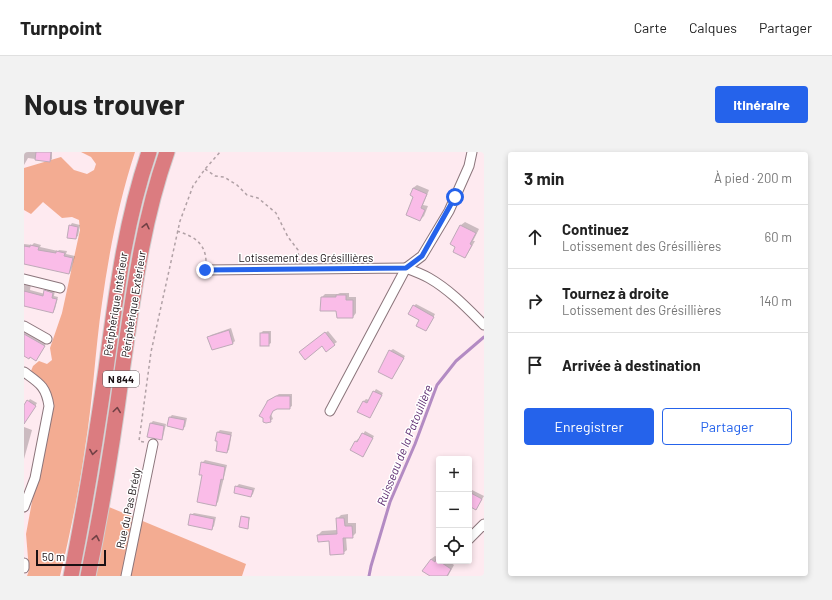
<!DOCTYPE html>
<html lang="fr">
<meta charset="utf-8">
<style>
:root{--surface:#fff;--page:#f2f2f2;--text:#222;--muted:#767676;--line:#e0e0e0;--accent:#2563eb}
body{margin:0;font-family:Barlow,sans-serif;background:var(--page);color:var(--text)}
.controls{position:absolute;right:12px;bottom:12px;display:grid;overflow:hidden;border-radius:4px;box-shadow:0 2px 6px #0003}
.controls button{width:36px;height:36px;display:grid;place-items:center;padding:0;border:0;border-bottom:1px solid var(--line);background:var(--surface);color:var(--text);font:20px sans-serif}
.scale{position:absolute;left:12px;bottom:10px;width:70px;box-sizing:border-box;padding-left:4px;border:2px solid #1a1114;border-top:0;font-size:11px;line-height:14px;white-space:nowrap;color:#1a1114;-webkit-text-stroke:3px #fff;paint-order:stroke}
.stop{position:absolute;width:12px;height:12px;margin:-9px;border:3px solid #2563eb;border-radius:50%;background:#fff}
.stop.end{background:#2563eb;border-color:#fff;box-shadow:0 1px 4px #0008}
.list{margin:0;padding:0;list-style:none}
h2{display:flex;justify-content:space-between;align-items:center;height:52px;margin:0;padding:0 16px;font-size:17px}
h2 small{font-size:13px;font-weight:400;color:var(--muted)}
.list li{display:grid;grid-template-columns:26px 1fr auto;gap:12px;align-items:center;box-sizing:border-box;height:64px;padding:0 16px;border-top:1px solid var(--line)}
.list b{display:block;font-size:15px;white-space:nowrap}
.list p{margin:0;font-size:13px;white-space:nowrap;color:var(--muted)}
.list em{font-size:13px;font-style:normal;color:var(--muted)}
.actions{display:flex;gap:8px;padding:12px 16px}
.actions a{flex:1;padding:9px 0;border:1px solid var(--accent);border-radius:4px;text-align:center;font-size:14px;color:var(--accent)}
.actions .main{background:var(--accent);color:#fff}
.icon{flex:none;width:22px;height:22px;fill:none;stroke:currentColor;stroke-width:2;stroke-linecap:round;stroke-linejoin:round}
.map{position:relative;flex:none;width:460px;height:424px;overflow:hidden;border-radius:4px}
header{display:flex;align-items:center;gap:24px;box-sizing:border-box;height:56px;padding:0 20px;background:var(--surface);border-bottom:1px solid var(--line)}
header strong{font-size:19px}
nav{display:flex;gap:22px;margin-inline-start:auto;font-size:14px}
.intro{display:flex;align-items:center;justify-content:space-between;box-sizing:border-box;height:96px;padding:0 24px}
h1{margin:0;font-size:28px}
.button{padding:10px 18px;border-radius:4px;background:var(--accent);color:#fff;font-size:14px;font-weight:700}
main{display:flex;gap:24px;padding:0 24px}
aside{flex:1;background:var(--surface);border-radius:4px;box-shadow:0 2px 6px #0003}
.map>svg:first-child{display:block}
.forest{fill:#f3ac92}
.shadow{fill:#0003}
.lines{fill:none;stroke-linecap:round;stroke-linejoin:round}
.stream{stroke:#b38bc3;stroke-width:3}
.building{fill:#fabce8;stroke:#beaab8}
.minor-casing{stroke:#8b757b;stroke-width:11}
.trunk-casing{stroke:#d1cfd0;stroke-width:17}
.path{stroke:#b1a1a6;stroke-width:1.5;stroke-dasharray:3 3;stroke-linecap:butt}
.minor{stroke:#fff;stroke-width:9}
.trunk{stroke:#db7c80;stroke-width:15}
.oneway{stroke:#714145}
.route{stroke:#2563eb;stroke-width:5}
.labels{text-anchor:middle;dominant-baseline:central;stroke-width:3;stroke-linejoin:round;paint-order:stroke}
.shield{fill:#fff;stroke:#5f585a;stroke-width:1}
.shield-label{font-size:10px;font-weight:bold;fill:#1a1114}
.street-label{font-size:11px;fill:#1a1114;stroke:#fff}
.water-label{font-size:12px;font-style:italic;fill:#5e2d71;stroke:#fff}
</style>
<header>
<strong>Turnpoint</strong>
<nav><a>Carte</a><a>Calques</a><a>Partager</a></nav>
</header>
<div class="intro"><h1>Nous trouver</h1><a class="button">Itinéraire</a></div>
<main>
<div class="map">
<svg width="460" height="424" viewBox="0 0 460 424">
<rect width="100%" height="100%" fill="#feeaf0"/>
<g class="forest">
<path d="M57,0H111C95,49 85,100 78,151C71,199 69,248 61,296C55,339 46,382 36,424H3L5,418L2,382L27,247L18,228L7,219L9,214L15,209L23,212L28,208L26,196L38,161L56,78L55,68L48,65L38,66L19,50L7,62L0,58V16L37,5L50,18L63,22L70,18L72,12L67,5Z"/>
<polygon points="85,355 222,412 218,424 67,424"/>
</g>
<g class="shadow">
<polygon points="0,0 28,0 28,7 26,9 4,6 0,13"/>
<polygon points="393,33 405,38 399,53 404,54 400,64 396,68 389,36"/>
<polygon points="441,70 455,77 449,89 451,89 444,101 441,105 433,94 428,92 437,73"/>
<polygon points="48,71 56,73 54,84 51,86 46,74"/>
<polygon points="10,91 17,93 16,95 34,99 35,98 43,99 42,102 51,104 47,119 45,121 0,111 0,92 8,93"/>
<polygon points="0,130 7,132 6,138 21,142 24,136 31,138 30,144 34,145 31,157 29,160 0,153"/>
<polygon points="316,141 325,141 325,145 332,145 332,161 329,165 313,158 298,145 301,142 314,142"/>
<polygon points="392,152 411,162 404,176 396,168 390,154"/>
<polygon points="207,176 211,189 209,191 189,197 185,185 187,183"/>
<polygon points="0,179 22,192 14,205 0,203"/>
<polygon points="239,179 247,179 247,191 244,193 237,181"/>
<polygon points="304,179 313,190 310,192 298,193 279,198"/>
<polygon points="369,197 381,204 368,226 366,199"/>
<polygon points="352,237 359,241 348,262 335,259 340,249 342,247 345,248"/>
<polygon points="255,242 268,242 268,254 265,256 253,256 250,257 247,262 249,267 246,269 244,249"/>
<polygon points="6,247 13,251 5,264 0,264 0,255"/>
<polygon points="148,263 163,266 161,275 158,277 146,265"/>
<polygon points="129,269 142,272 139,285 137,287 127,271"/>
<polygon points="0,275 8,278 0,307"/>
<polygon points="196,278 208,280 205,298 202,300 194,280"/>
<polygon points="341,279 350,284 339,304 327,298 332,289 334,287 336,288"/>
<polygon points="181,308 203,313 194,350 192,352 178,311"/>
<polygon points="215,332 231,336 229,342 227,344 212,335"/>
<polygon points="446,337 460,344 452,357 445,353"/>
<polygon points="170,361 192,365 190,374 188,377 167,363"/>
<polygon points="324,362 324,371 332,371 332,381 328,385 322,385 323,398 319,401 306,388 294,383 298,379 313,378 313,367 317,363"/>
<polygon points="219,364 226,365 223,376 218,365"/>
<polygon points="411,404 415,406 415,409 424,409 430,413 424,424 407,424 407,407"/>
</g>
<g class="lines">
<polyline class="stream" points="345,424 347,414 366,350 391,292 413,233 432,209 460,185"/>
</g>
<g class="building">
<polygon points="12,0 27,0 26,10 11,8"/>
<polygon points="389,36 403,42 397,56 401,58 396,69 382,63 389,45 386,43"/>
<polygon points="45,73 54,75 52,87 43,86"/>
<polygon points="436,73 452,81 446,92 448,93 441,106 429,100 431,95 426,92"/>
<polygon points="6,93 15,95 14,98 32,101 32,99 41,101 40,104 49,106 45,122 0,112 0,94 6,95"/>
<polygon points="20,138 29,141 28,146 33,147 29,161 0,154 0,139 19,144"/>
<polygon points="312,143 322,143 322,148 329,148 329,166 313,166 312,159 296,159 297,145 312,145"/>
<polygon points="389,153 410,165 402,179 392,174 395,168 384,162"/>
<polygon points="205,178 209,192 188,198 183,185"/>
<polygon points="301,180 311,193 302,200 298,194 281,208 275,200"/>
<rect x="236" y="181" width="9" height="13"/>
<polygon points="0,182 21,194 12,209 6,205 5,207 0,204"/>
<polygon points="365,198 380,206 368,227 354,220"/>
<polygon points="349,239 358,243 346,266 333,260 339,249 343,251"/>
<polygon points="252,244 266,244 266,257 253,257 249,259 246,265 247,270 242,271 239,270 239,266 235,264 243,250 243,249"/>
<polygon points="3,248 12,254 0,272 0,253"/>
<polygon points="145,265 161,268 159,278 143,274"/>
<polygon points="126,271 140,274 138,288 123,285"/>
<polygon points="193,280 207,283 203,301 192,299 193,292 193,289 191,289"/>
<polygon points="338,281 349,286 339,305 326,298 331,289 333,290"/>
<polygon points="177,310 201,315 199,328 197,327 192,354 173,350 178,323 175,323"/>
<polygon points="211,334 229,338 227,345 210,341"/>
<polygon points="445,340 458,347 452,358 445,354"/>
<polygon points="166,362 190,367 188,378 164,373"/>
<polygon points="217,364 225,366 224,377 215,375"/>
<polygon points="312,366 320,366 321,374 328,374 329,386 319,386 320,402 306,403 305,389 294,390 293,383 313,382"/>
<polygon points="407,407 411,410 412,407 427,417 423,424 406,424 398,419"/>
</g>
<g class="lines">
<g class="minor-casing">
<g id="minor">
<path d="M181,118L382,116C390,119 398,122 405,126C426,138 443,156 460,173"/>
<polyline points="0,127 36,136"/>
<polyline points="0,174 23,187"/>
<path d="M0,220C15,231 22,234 25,254L11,326L0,355"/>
<polyline points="306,259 382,116 398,104 425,59 445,14 448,0"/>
<polyline points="445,387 460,372"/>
<polyline points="0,411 0,416"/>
<polyline points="102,424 129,292"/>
</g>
</g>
<g class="trunk-casing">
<g id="trunk">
<path d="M47,424C61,355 72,286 82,217C92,144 101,70 125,0"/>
<path d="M64,424C78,356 89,289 98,220C109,146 118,71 143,0"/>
</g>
</g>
<g class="path">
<polyline points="181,17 191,24 200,25 213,33 223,43 234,46 252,61 264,85 274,98 275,108"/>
<path d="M153,79C169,84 182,91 182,110"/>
<polyline points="120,290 115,289 127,200 156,69 169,34 181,17 196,0"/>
</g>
<use href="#minor" class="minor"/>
<use href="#trunk" class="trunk"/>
</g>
<defs><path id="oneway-chevron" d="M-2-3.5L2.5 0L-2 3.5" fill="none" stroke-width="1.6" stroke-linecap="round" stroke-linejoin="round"/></defs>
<g class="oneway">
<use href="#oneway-chevron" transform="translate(122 74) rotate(-77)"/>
<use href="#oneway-chevron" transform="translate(93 258) rotate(-82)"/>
<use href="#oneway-chevron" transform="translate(69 300) rotate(99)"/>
<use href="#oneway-chevron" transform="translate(72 386) rotate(-79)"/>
</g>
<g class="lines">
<polyline class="route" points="181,118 382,116 398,104 431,45"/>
</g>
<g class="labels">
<rect class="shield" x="79" y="219" width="36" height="16" rx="3"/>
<g class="shield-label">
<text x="97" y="227">N 844</text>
</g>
<g class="street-label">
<text x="282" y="105">Lotissement des Grésillières</text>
<text transform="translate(91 152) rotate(-81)">Périphérique Intérieur</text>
<text transform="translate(109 152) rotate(-81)">Périphérique Extérieur</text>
<text transform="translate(104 356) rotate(-78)">Rue du Pas Brédy</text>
</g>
<g class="water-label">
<text transform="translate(380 293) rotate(-68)">Ruisseau de la Patouillère</text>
</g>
</g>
</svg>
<div class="controls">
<button>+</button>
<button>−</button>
<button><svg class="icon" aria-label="locate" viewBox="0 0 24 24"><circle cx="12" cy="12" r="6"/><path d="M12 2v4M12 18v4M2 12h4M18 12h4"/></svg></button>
</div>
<div class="scale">50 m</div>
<div class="stop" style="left:431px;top:45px"></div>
<div class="stop end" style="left:181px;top:118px"></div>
</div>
<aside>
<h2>3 min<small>À pied · 200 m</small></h2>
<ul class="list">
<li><svg class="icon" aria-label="ahead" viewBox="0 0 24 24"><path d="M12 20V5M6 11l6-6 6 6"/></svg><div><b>Continuez</b><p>Lotissement des Grésillières</p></div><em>60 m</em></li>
<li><svg class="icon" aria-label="right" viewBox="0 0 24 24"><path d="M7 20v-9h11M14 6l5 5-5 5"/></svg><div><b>Tournez à droite</b><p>Lotissement des Grésillières</p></div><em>140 m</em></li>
<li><svg class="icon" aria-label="arrive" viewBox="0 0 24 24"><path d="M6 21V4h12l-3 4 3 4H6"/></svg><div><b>Arrivée à destination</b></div></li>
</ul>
<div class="actions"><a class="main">Enregistrer</a><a>Partager</a></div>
</aside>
</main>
